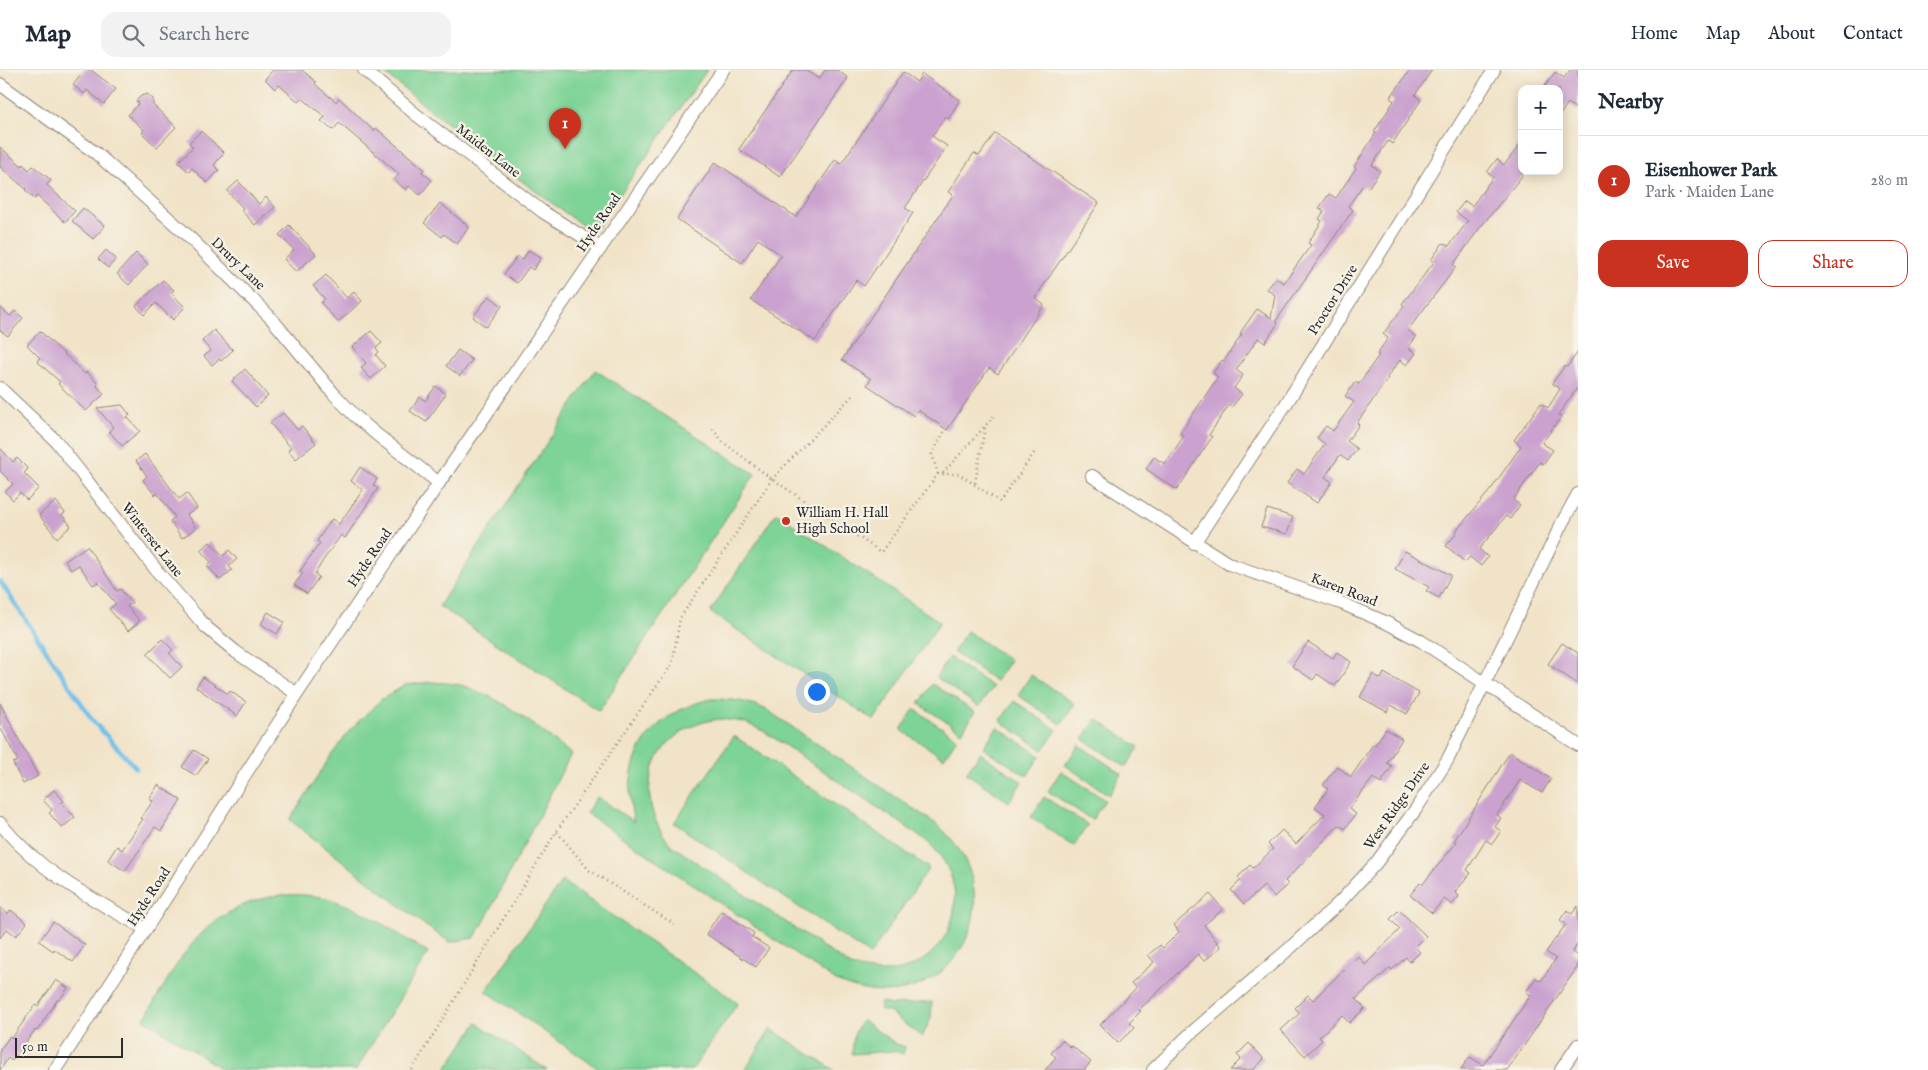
<!DOCTYPE html>
<meta charset="utf-8">
<style>
:root{--surface:#fff;--page:#f2f2f3;--text:#1f2937;--muted:#747a83;--line:#e0e1e3;--accent:#c8321e}
body{margin:0;font-family:"IM FELL English",serif;background:var(--page);color:var(--text)}
.controls{position:absolute;right:15px;top:15px;display:grid;overflow:hidden;border-radius:10px;box-shadow:0 2px 12px #0003}
.controls button{width:45px;height:45px;display:grid;place-items:center;padding:0;border:0;border-bottom:1px solid var(--line);background:var(--surface);color:var(--text);font:25px sans-serif}
.scale{position:absolute;left:15px;bottom:12px;width:108px;box-sizing:border-box;padding-left:5px;border:2px solid #2b2b2b;border-top:0;font-size:14px;line-height:18px;white-space:nowrap;color:#2b2b2b;-webkit-text-stroke:4px #f7f3e8;paint-order:stroke}
.you{position:absolute;left:816px;top:621px;width:18px;height:18px;margin:-12px;border:4px solid #fff;border-radius:50%;background:#1a73e8;box-shadow:0 0 0 8px #1a73e833}
.badge{display:grid;place-items:center;width:32px;height:32px;border-radius:50%;background:var(--accent);color:#fff;font-size:16px;font-weight:700}
.pin{position:absolute;translate:-50% -41px;filter:drop-shadow(0 1px 2px #0008)}
.pin::after{content:'';position:absolute;top:26px;width:18px;height:15px;background:inherit;clip-path:polygon(0 0,100% 0,50% 100%)}
.list{margin:0;padding:0;list-style:none}
h2{display:flex;justify-content:space-between;align-items:center;height:65px;margin:0;padding:0 20px;font-size:21px}
h2 small{font-size:16px;font-weight:400;color:var(--muted)}
.list li{display:grid;grid-template-columns:32px 1fr auto;gap:15px;align-items:center;box-sizing:border-box;height:90px;padding:0 20px;border-top:1px solid var(--line)}
.list b{display:block;font-size:19px;white-space:nowrap}
.list p{margin:0;font-size:16px;white-space:nowrap;color:var(--muted)}
.list em{font-size:16px;font-style:normal;color:var(--muted)}
.actions{display:flex;gap:10px;padding:15px 20px}
.actions a{flex:1;padding:11px 0;border:1px solid var(--accent);border-radius:15px;text-align:center;font-size:18px;color:var(--accent)}
.actions .main{background:var(--accent);color:#fff}
.icon{flex:none;width:28px;height:28px;fill:none;stroke:currentColor;stroke-width:2;stroke-linecap:round;stroke-linejoin:round}
.map{position:relative;flex:none;width:1578px;height:1000px;overflow:hidden}
header{display:flex;align-items:center;gap:30px;box-sizing:border-box;height:70px;padding:0 25px;background:var(--surface);border-bottom:1px solid var(--line)}
header strong{font-size:24px}
nav{display:flex;gap:28px;margin-inline-start:auto;font-size:18px}
.search{width:350px;height:45px;background:var(--page);display:flex;align-items:center;gap:12px;box-sizing:border-box;padding:0 18px;border-radius:15px;color:var(--muted);font-size:19px}
main{display:flex}
aside{flex:1;background:var(--surface)}
.map>svg:first-child{display:block}
.green{fill:#7ed396;stroke:#547f60;fill-rule:evenodd}
.lines{fill:none;stroke-linecap:round;stroke-linejoin:round}
.stream{stroke:#6fc1eb;stroke-width:4.5}
.building{fill:#caa1cf}
.street-casing{stroke:#8e8779;stroke-width:14}
.path{stroke:#8e8779;stroke-width:2.5;stroke-dasharray:1 4;stroke-linecap:butt}
.street{stroke:#fff;stroke-width:12}
.poi-dot{fill:#c8321e;stroke:#f7f3e8;stroke-width:2}
.labels{text-anchor:middle;dominant-baseline:central;stroke-width:4.5;stroke-linejoin:round;paint-order:stroke}
.street-label{font-size:14px;fill:#2b2b2b;stroke:#f7f3e8}
.poi-label{font-size:14px;fill:#2b2b2b;stroke:#f7f3e8;text-anchor:start}
</style>
<header>
<strong>Map</strong>
<div class="search"><svg class="icon" aria-label="search" viewBox="0 0 24 24"><circle cx="10" cy="10" r="6"/><path d="M15 15l6 6"/></svg>Search here</div>
<nav><a>Home</a><a>Map</a><a>About</a><a>Contact</a></nav>
</header>
<main>
<div class="map">
<svg width="1578" height="1000" viewBox="0 0 1578 1000">
<rect width="100%" height="100%" fill="#f7f3e8"/>
<filter id="ink" filterUnits="userSpaceOnUse"><feTurbulence type="fractalNoise" baseFrequency=".02" numOctaves="2"/><feDisplacementMap in="SourceGraphic" scale="10" xChannelSelector="R" yChannelSelector="G"/><feConvolveMatrix kernelMatrix="1 2 1 2 8 2 1 2 1" color-interpolation-filters="sRGB"/></filter>
<filter id="wash" filterUnits="userSpaceOnUse"><feTurbulence type="fractalNoise" baseFrequency=".0096" numOctaves="4" result="noise"/><feDisplacementMap in="SourceGraphic" scale="20" xChannelSelector="R" yChannelSelector="G"/><feGaussianBlur stdDeviation="1.12" result="paint"/><feColorMatrix in="noise" values="0 0 0 0 0 0 0 0 0 0 0 0 0 0 0 0 0 1.4 0 .05"/><feComposite in="paint" operator="in"/></filter>
<g filter="url(#wash)">
<rect width="100%" height="100%" fill="#f1e3c7"/>
<g class="green">
<polygon points="381,0 707,0 595,160 586,158 482,82"/>
<polygon points="595,300 755,404 599,641 439,536"/>
<polygon points="776,443 940,552 874,650 710,542"/>
<polygon points="967,561 1010,590 996,611 953,582"/>
<polygon points="949,587 993,617 979,637 936,607"/>
<polygon points="1031,605 1075,634 1061,654 1018,625"/>
<path d="M432,612C443,613 456,613 467,617C506,630 539,659 571,684L482,856L474,868L450,872L426,856L290,750L328,690L350,660L379,631L405,615Z"/>
<polygon points="932,614 975,642 962,662 919,634"/>
<path d="M712,629C732,629 749,631 767,640L936,754C1025,828 947,961 836,911L586,743L597,727L634,752C618,691 651,641 712,629ZM721,649L744,652L765,662L923,768C994,825 936,928 851,896L671,775C627,724 654,655 721,649Z"/>
<polygon points="1014,631 1057,660 1043,680 1000,651"/>
<polygon points="914,639 957,668 944,688 901,660"/>
<polygon points="1096,649 1139,677 1126,697 1083,669"/>
<polygon points="997,657 1040,686 1027,706 983,678"/>
<polygon points="734,666 929,798 870,885 674,753"/>
<polygon points="1079,675 1122,704 1109,725 1065,695"/>
<polygon points="980,683 1022,712 1009,732 966,703"/>
<polygon points="1061,701 1105,730 1092,750 1048,721"/>
<polygon points="1044,727 1088,755 1074,776 1031,747"/>
<polygon points="562,811 738,933 692,1000 600,1000 486,921"/>
<path d="M281,825C289,825 296,824 304,825C350,827 391,860 428,883L356,1000H223L144,949C174,901 193,853 251,832C260,829 271,827 281,825Z"/>
<polygon points="881,932 891,935 932,932 931,948 922,967 889,942 879,940"/>
<polygon points="862,950 896,974 905,977 903,984 894,981 852,984 854,965"/>
<polygon points="477,953 547,1000 445,1000"/>
<polygon points="771,959 834,1000 745,1000"/>
</g>
<g class="lines">
<polyline class="stream" points="0,511 93,651 136,698"/>
</g>
<g id="blocks">
<g class="building">
<polygon points="85,0 91,0 116,19 104,34 87,20 84,24 73,15"/>
<polygon points="273,0 302,0 316,12 315,14 336,32 339,28 374,61 376,58 424,99 422,102 432,110 420,125 409,116 406,120 394,110 399,104 339,53 333,60 321,51 325,47 302,28 299,32 279,15 275,19 265,9"/>
<polygon points="793,0 805,0 819,9 825,0 837,0 848,8 780,107 739,79"/>
<polygon points="1410,0 1432,0 1415,25 1421,30 1392,74 1388,71 1372,95 1380,101 1368,118 1363,115 1348,136 1353,140 1276,251 1278,253 1265,273 1258,268 1236,300 1243,305 1234,318 1242,324 1232,337 1229,335 1209,365 1212,367 1177,420 1146,399 1154,387 1165,394 1184,366 1180,363 1218,307 1213,303 1222,290 1224,291 1242,264 1240,263 1257,239 1271,248 1275,225 1267,219 1276,208 1284,213 1311,175 1308,173 1322,151 1319,149 1324,141 1319,138 1329,124 1336,128 1356,98 1354,97 1376,63 1374,62 1394,31 1390,28"/>
<polygon points="1570,0 1578,0 1578,40 1568,33 1559,46 1559,19 1543,19 1555,2 1564,8"/>
<polygon points="903,2 917,12 922,4 960,30 948,49 945,47 932,66 947,76 905,138 913,143 864,216 856,210 815,271 751,230 781,185 758,169 742,193 677,149 715,92 796,147 835,90 841,94"/>
<polygon points="147,24 153,29 153,35 176,57 157,77 142,63 144,60 128,45 139,33 136,31 141,26"/>
<polygon points="201,61 224,83 214,95 219,100 207,113 192,98 189,102 178,92 193,77 189,73"/>
<polygon points="995,63 1099,133 1035,228 1044,235 998,304 989,298 947,360 918,340 914,346 867,315 871,309 842,290 953,125 948,122 974,83 979,86"/>
<polygon points="1522,72 1522,106 1479,159 1453,195 1456,197 1408,260 1416,267 1408,278 1416,283 1407,295 1400,290 1387,307 1388,308 1357,353 1359,355 1347,371 1357,379 1348,391 1340,385 1325,407 1332,412 1317,433 1287,413 1297,399 1304,404 1325,374 1317,368 1326,356 1333,361 1354,332 1345,326 1355,312 1359,314 1379,285 1377,284 1388,268 1383,264 1404,236 1402,234 1434,192 1431,190 1443,173 1449,176 1468,151 1456,142 1465,131 1472,136 1493,107 1487,102 1497,89 1504,95"/>
<polygon points="0,77 22,96 23,94 29,100 33,96 51,110 47,115 75,141 65,152 37,126 35,129 25,120 26,119 0,97"/>
<polygon points="238,111 259,134 266,127 275,137 255,155 241,140 243,138 227,121"/>
<polygon points="440,133 469,157 457,174 444,164 442,167 424,153"/>
<polygon points="83,138 105,156 93,169 72,151"/>
<polygon points="289,155 316,184 296,202 284,189 294,180 279,165"/>
<polygon points="106,180 116,189 108,198 98,189"/>
<polygon points="529,180 541,188 533,200 529,197 517,213 504,204 517,186 522,190"/>
<polygon points="136,183 148,194 129,215 117,204"/>
<polygon points="326,205 347,228 354,222 362,231 338,252 321,233 325,229 313,216"/>
<polygon points="163,210 174,220 171,223 185,237 173,250 156,233 144,245 136,236"/>
<polygon points="489,226 502,236 486,257 473,247"/>
<polygon points="0,237 10,246 15,241 23,248 8,266 0,260"/>
<polygon points="214,260 233,280 221,291 219,289 212,295 204,286 211,281 202,271"/>
<polygon points="40,261 85,304 87,302 98,314 97,316 104,324 86,341 58,314 60,312 37,291 40,288 27,275"/>
<polygon points="371,261 382,273 376,278 379,282 376,285 385,296 371,309 361,298 366,293 352,277"/>
<polygon points="458,280 472,290 460,306 446,296"/>
<polygon points="1578,282 1578,317 1558,345 1561,347 1542,373 1553,380 1543,394 1540,392 1513,430 1520,435 1510,449 1506,446 1479,479 1488,487 1481,496 1470,487 1465,492 1446,476 1457,463 1456,461 1492,418 1521,376 1514,370 1541,333 1548,338 1560,319 1552,313 1565,296 1567,297"/>
<polygon points="245,299 268,326 256,337 232,311"/>
<polygon points="436,316 446,324 426,352 410,341 420,327 425,331"/>
<polygon points="122,335 130,345 127,347 140,361 122,376 109,361 113,357 97,338"/>
<polygon points="283,343 298,360 302,356 316,373 296,389 288,380 291,378 270,353"/>
<polygon points="0,378 13,392 17,388 28,399 24,403 39,418 27,430 20,423 13,430 5,422 13,414 0,401"/>
<polygon points="145,384 179,429 187,423 197,438 187,445 196,458 182,468 170,451 175,447 157,423 155,425 143,410 147,406 136,391"/>
<polygon points="360,397 377,409 373,415 378,418 345,468 341,465 322,492 315,504 319,507 307,524 294,515 303,503 300,501 320,473 317,471 332,449 339,454 363,420 351,411"/>
<polygon points="56,431 65,443 62,445 71,456 57,468 39,445"/>
<polygon points="1267,439 1293,447 1287,464 1261,457"/>
<polygon points="210,472 223,486 229,480 237,489 229,496 232,500 220,510 207,496 211,492 200,480"/>
<polygon points="87,476 117,521 120,519 132,533 127,536 140,551 128,561 109,539 116,534 98,512 93,515 79,495 71,500 65,491"/>
<polygon points="1405,481 1451,505 1439,528 1426,521 1429,517 1395,499"/>
<polygon points="268,542 284,552 277,564 261,554"/>
<polygon points="162,569 173,580 169,583 182,597 170,608 147,584"/>
<polygon points="1308,572 1333,588 1337,582 1351,592 1335,616 1317,604 1313,610 1292,596"/>
<polygon points="1562,573 1578,583 1578,614 1548,594"/>
<polygon points="1384,603 1419,623 1407,644 1391,635 1387,642 1360,627 1373,604 1381,609"/>
<polygon points="203,607 228,624 230,621 246,632 237,646 196,617"/>
<polygon points="0,633 38,706 23,714 13,693 18,691 0,657"/>
<polygon points="1386,659 1402,669 1387,693 1392,696 1381,713 1373,708 1349,739 1356,744 1345,759 1339,755 1285,811 1288,814 1274,827 1264,816 1244,834 1231,820 1241,810 1238,807 1250,795 1253,798 1273,779 1268,774 1282,760 1296,774 1325,744 1315,737 1328,719 1323,715 1337,696 1351,707 1373,674 1375,675"/>
<polygon points="194,680 208,689 196,706 182,697"/>
<polygon points="1510,682 1551,709 1542,723 1520,710 1497,745 1501,748 1495,757 1501,761 1492,774 1486,770 1467,800 1471,803 1455,822 1459,826 1452,835 1444,829 1432,843 1410,825 1420,813 1422,815 1457,772 1454,771"/>
<polygon points="158,715 181,730 161,761 155,757 125,801 108,790 117,776 122,780 143,749 141,748 153,731 149,729"/>
<polygon points="54,720 64,731 61,733 75,747 62,758 49,743 52,740 43,730"/>
<polygon points="1210,824 1223,839 1204,855 1221,877 1204,891 1198,884 1139,940 1141,941 1129,953 1134,958 1118,973 1100,955 1136,918 1131,913 1154,892 1148,885 1160,875 1163,878 1179,862 1174,855"/>
<polygon points="1578,836 1578,874 1572,882 1578,886 1578,896 1517,986 1507,1000 1460,1000 1470,987 1483,995 1531,925 1526,922 1536,908 1541,911 1556,889 1546,882 1566,854 1560,850 1567,840 1572,844"/>
<polygon points="0,837 8,844 11,840 27,853 16,866 7,859 0,868"/>
<polygon points="1399,840 1426,866 1415,877 1420,882 1410,892 1406,887 1392,900 1390,898 1356,929 1365,938 1349,953 1342,945 1319,967 1322,970 1305,986 1281,960 1300,943 1295,938 1308,925 1313,930 1358,886 1365,895 1400,859 1390,849"/>
<polygon points="721,841 754,863 752,867 769,878 756,897 706,864"/>
<polygon points="53,852 85,875 73,892 54,879 53,881 39,871"/>
<polygon points="56,910 68,918 60,929 57,930 37,961 35,960 12,991 8,988 0,1000 0,980 10,966 12,968 35,935 38,936"/>
<polygon points="1062,970 1071,978 1072,976 1091,992 1084,1000 1045,1000 1056,987 1051,983"/>
<polygon points="1249,973 1264,989 1253,1000 1230,1000 1241,989 1237,985"/>
</g>
</g>
</g>
<g filter="url(#ink)">
<use href="#blocks" fill-opacity="0" stroke="#8e8779" stroke-width="1"/>
<g class="lines">
<g class="street-casing">
<g id="street">
<polyline points="364,0 414,43 543,142 601,178"/>
<polyline points="0,14 97,84 187,165 271,248 334,324 354,345 376,364 439,413"/>
<polyline points="0,318 56,371 157,501 206,557 236,582 297,624"/>
<polyline points="1092,406 1229,494 1341,533 1385,552 1421,571 1578,675"/>
<polyline points="1194,473 1286,334 1494,0"/>
<path d="M0,753C39,802 92,829 146,859"/>
<polyline points="55,1000 297,624 439,413 723,0"/>
<polyline points="1153,1000 1190,964 1290,878 1340,832 1376,793 1416,739 1448,689 1562,453 1578,424"/>
<polyline points="1561,1000 1578,975"/>
</g>
</g>
<g class="path">
<polyline points="713,359 723,372 772,409 881,482 938,404 959,404 1000,432 1036,380"/>
<polyline points="943,403 994,346"/>
<polyline points="938,404 932,384 944,362"/>
<polyline points="975,413 985,357"/>
<polyline points="557,762 589,800 677,856"/>
<polyline points="412,1000 556,762 672,594 680,548 772,409 853,325"/>
</g>
<use href="#street" class="street"/>
</g>
</g>
<circle class="poi-dot" cx="786" cy="451" r="5"/>
<g class="labels">
<g class="street-label">
<text transform="translate(488 81) rotate(38)">Maiden Lane</text>
<text transform="translate(599 153) rotate(-56)">Hyde Road</text>
<text transform="translate(238 194) rotate(44)">Drury Lane</text>
<text transform="translate(1333 230) rotate(-58)">Proctor Drive</text>
<text transform="translate(152 470) rotate(52)">Winterset Lane</text>
<text transform="translate(370 488) rotate(-56)">Hyde Road</text>
<text transform="translate(1344 520) rotate(21)">Karen Road</text>
<text transform="translate(1397 736) rotate(-55)">West Ridge Drive</text>
<text transform="translate(149 827) rotate(-57)">Hyde Road</text>
</g>
<g class="poi-label">
<text x="796" y="443">William H. Hall<tspan x="796" dy="16">High School</tspan></text>
</g>
</g>
</svg>
<div class="controls">
<button>+</button>
<button>−</button>
</div>
<div class="scale">50 m</div>
<div class="you"></div>
<div class="pin badge" style="left:565px;top:79px">1</div>
</div>
<aside>
<h2>Nearby<small></small></h2>
<ul class="list">
<li><span class="badge">1</span><div><b>Eisenhower Park</b><p>Park · Maiden Lane</p></div><em>280 m</em></li>
</ul>
<div class="actions"><a class="main">Save</a><a>Share</a></div>
</aside>
</main>
